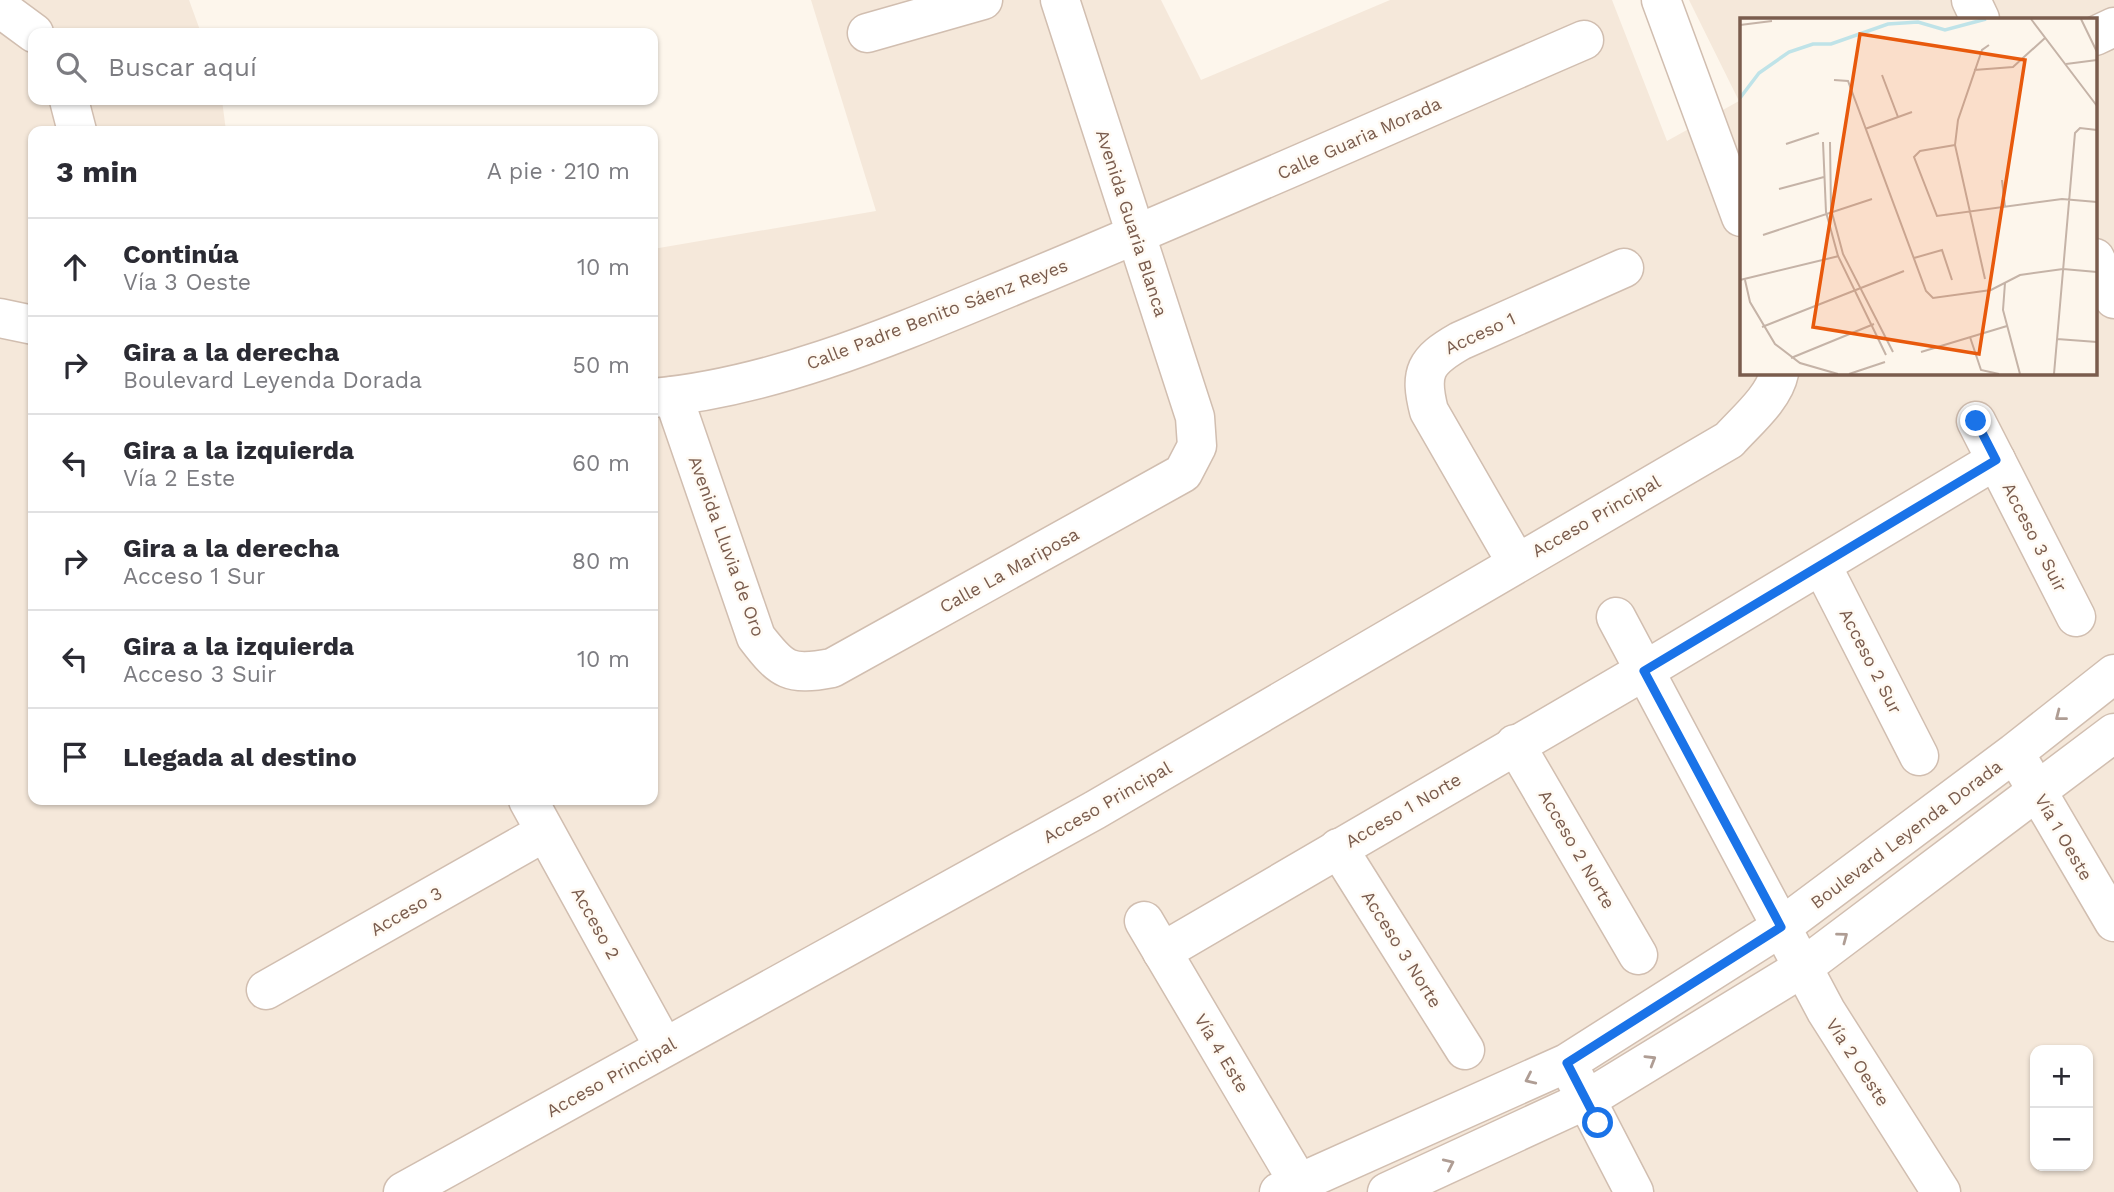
<!DOCTYPE html>
<html lang="es">
<meta charset="utf-8">
<style>
:root{--surface:#fff;--page:#f7f7f7;--text:#2b2b33;--muted:#7c7c81;--line:#e1e1e2}
body{margin:0;font-family:"Work Sans",sans-serif;background:var(--page);color:var(--text)}
.controls{position:absolute;right:21px;bottom:21px;display:grid;overflow:hidden;border-radius:14px;box-shadow:0 2px 5px #0004}
.controls button{width:63px;height:63px;display:grid;place-items:center;padding:0;border:0;border-bottom:2px solid var(--line);background:var(--surface);color:var(--text);font:35px sans-serif}
.stop{position:absolute;width:21px;height:21px;margin:-16px;border:5px solid #1a73e8;border-radius:50%;background:#fff}
.stop.end{background:#1a73e8;border-color:#fff;box-shadow:0 2px 7px #0008}
.list{margin:0;padding:0;list-style:none}
h2{display:flex;justify-content:space-between;align-items:center;height:91px;margin:0;padding:0 28px;font-size:30px}
h2 small{font-size:23px;font-weight:400;color:var(--muted)}
.list li{display:grid;grid-template-columns:46px 1fr auto;gap:21px;align-items:center;box-sizing:border-box;height:98px;padding:0 28px;border-top:2px solid var(--line)}
.list b{display:block;font-size:26px;white-space:nowrap}
.list p{margin:0;font-size:23px;white-space:nowrap;color:var(--muted)}
.list em{font-size:23px;font-style:normal;color:var(--muted)}
.icon{flex:none;width:38px;height:38px;fill:none;stroke:currentColor;stroke-width:2;stroke-linecap:round;stroke-linejoin:round}
.map{position:relative;flex:none;width:2114px;height:1192px;overflow:hidden}
.search{position:absolute;background:var(--surface);box-shadow:0 2px 5px #0004;left:28px;top:28px;width:630px;height:77px;display:flex;align-items:center;gap:18px;box-sizing:border-box;padding:0 24px;border-radius:14px;color:var(--muted);font-size:26px}
.panel{position:absolute;background:var(--surface);box-shadow:0 2px 5px #0004;left:28px;top:126px;width:630px;height:679px;border-radius:14px}
.map>svg:first-child{display:block}
.residential{fill:#f5e8da;fill-rule:evenodd}
.lines{fill:none;stroke-linecap:round;stroke-linejoin:round}
.minor-casing{stroke:#d1beb0;stroke-width:41}
.minor{stroke:#fff;stroke-width:38}
.oneway{stroke:#af9d94}
.route{stroke:#1a73e8;stroke-width:9}
.labels{text-anchor:middle;dominant-baseline:central;stroke-width:5;stroke-linejoin:round;paint-order:stroke}
.street-label{font-size:18px;fill:#7a5c4d;stroke:#fffaf3}
.inset-river{fill:none;stroke:#bfe3e8;stroke-width:3.5}
.inset-road{fill:none;stroke:#c5b3a7;stroke-width:2}
.view{fill:#e8590c;fill-opacity:0.15;stroke:#e8590c;stroke-width:3.5}
.inset-edge{fill:none;stroke:#7a5c4d;stroke-width:3.5}
</style>
<div class="map">
<svg width="2114" height="1192" viewBox="0 0 2114 1192">
<rect width="100%" height="100%" fill="#fdf6ec"/>
<path class="residential" d="M0,0H189L201,33H33V100H222L226,131H33V800H653V249L876,211L811,0H1161L1201,80L1390,0H1612L1667,141L1739,101L1689,0H2114V1192H0ZM1741,19H2095V373H1741ZM2035,1050H2088V1166H2035Z"/>
<g class="lines">
<g class="minor-casing">
<g id="minor">
<polyline points="1661,0 1741,217"/>
<polyline points="1971,0 1980,19"/>
<polyline points="0,8 34,33"/>
<polyline points="867,33 983,0"/>
<polyline points="2095,36 2114,27"/>
<polyline points="69,100 77,131"/>
<polyline points="2095,258 2114,299"/>
<polyline points="0,318 33,325"/>
<path d="M673,396L756,637C782,671 789,676 832,668L1183,473L1197,446L1195,417L1060,0"/>
<path d="M653,398C783,386 910,328 1030,279C1216,202 1399,120 1584,40"/>
<polyline points="1976,421 2076,617"/>
<path d="M1516,562L1429,411C1419,372 1425,361 1460,341L1624,268"/>
<polyline points="1822,566 1919,756"/>
<polyline points="1616,617 1826,1011 1941,1192"/>
<polyline points="1515,744 1638,955"/>
<polyline points="2023,767 2114,922"/>
<polyline points="528,800 664,1047"/>
<polyline points="1338,848 1465,1050"/>
<polyline points="1144,921 1304,1192"/>
<polyline points="1162,952 1644,671 1996,460"/>
<polyline points="266,990 545,832"/>
<polyline points="1574,1076 1634,1192"/>
<path d="M403,1192L1095,810L1729,440C1746,421 1774,398 1779,373"/>
<polyline points="1279,1192 1567,1063 1781,927 2014,753 2114,674"/>
<polyline points="1387,1192 1586,1100 1802,968 2114,733"/>
</g>
</g>
<use href="#minor" class="minor"/>
</g>
<defs><path id="oneway-chevron" d="M-2-3.5L2.5 0L-2 3.5" fill="none" stroke-width="1.6" stroke-linecap="round" stroke-linejoin="round" transform="scale(1.75)"/></defs>
<g class="oneway">
<use href="#oneway-chevron" transform="translate(2060 716) rotate(142)"/>
<use href="#oneway-chevron" transform="translate(1843 937) rotate(-37)"/>
<use href="#oneway-chevron" transform="translate(1651 1060) rotate(-31)"/>
<use href="#oneway-chevron" transform="translate(1530 1079) rotate(155)"/>
<use href="#oneway-chevron" transform="translate(1449 1164) rotate(-25)"/>
</g>
<g class="lines">
<polyline class="route" points="1598,1123 1567,1063 1781,927 1644,671 1996,460 1976,421"/>
</g>
<g class="labels">
<g class="street-label">
<text transform="translate(1359 138) rotate(-24)">Calle Guaria Morada</text>
<text transform="translate(1132 223) rotate(72)">Avenida Guaria Blanca</text>
<text transform="translate(937 314) rotate(-21)">Calle Padre Benito Sáenz Reyes</text>
<text transform="translate(1480 333) rotate(-25)">Acceso 1</text>
<text transform="translate(1596 516) rotate(-30)">Acceso Principal</text>
<text transform="translate(2035 537) rotate(63)">Acceso 3 Suir</text>
<text transform="translate(727 546) rotate(70)">Avenida Lluvia de Oro</text>
<text transform="translate(1009 570) rotate(-29)">Calle La Mariposa</text>
<text transform="translate(1871 661) rotate(63)">Acceso 2 Sur</text>
<text transform="translate(1107 802) rotate(-30)">Acceso Principal</text>
<text transform="translate(1403 810) rotate(-30)">Acceso 1 Norte</text>
<text transform="translate(1906 834) rotate(-37)">Boulevard Leyenda Dorada</text>
<text transform="translate(2064 837) rotate(60)">Vía 1 Oeste</text>
<text transform="translate(1577 849) rotate(60)">Acceso 2 Norte</text>
<text transform="translate(406 911) rotate(-30)">Acceso 3</text>
<text transform="translate(596 923) rotate(61)">Acceso 2</text>
<text transform="translate(1402 949) rotate(58)">Acceso 3 Norte</text>
<text transform="translate(1222 1053) rotate(59)">Vía 4 Este</text>
<text transform="translate(1858 1062) rotate(57)">Vía 2 Oeste</text>
<text transform="translate(611 1077) rotate(-29)">Acceso Principal</text>
</g>
</g>
<g transform="translate(1740 18)">
<rect width="357" height="357" fill="#fdf6ec"/>
<path class="inset-river" d="M0,80L19,55L49,34L73,26H91L148,6L178,4L205,12L246,1"/>
<path class="inset-road" d="M291,1L357,88M341,1L357,34M0,7L32,3M326,46L357,42M234,52L273,49L305,20M142,57L158,99M94,62L108,63L186,273L193,280L251,272L280,257L323,251L357,254M125,111L172,94M83,124L86,194L98,238L146,337M90,124L91,191L103,236L153,334M46,126L79,115M215,127L180,133L174,139L197,198L322,181L357,184M262,162L265,189M39,171L84,159M23,217L132,181M174,240L202,232L212,262M245,261L215,127L218,102L242,32L249,27M0,262L99,238M5,262L10,284L35,326L60,345L98,356M265,265L263,292L280,356M22,309L164,253M230,319L241,352L259,356M317,321L357,324M181,334L267,308M51,340L134,306M109,356L145,344M314,356L335,115L340,110L357,112"/>
<path class="view" d="M120,16L285,42L239,336L73,309Z"/>
<rect width="357" height="357" class="inset-edge"/>
</g>
</svg>
<div class="controls">
<button>+</button>
<button>−</button>
</div>
<div class="stop" style="left:1598px;top:1123px"></div>
<div class="stop end" style="left:1976px;top:421px"></div>
<div class="search"><svg class="icon" aria-label="search" viewBox="0 0 24 24"><circle cx="10" cy="10" r="6"/><path d="M15 15l6 6"/></svg>Buscar aquí</div>
<section class="panel">
<h2>3 min<small>A pie · 210 m</small></h2>
<ul class="list">
<li><svg class="icon" aria-label="ahead" viewBox="0 0 24 24"><path d="M12 20V5M6 11l6-6 6 6"/></svg><div><b>Continúa</b><p>Vía 3 Oeste</p></div><em>10 m</em></li>
<li><svg class="icon" aria-label="right" viewBox="0 0 24 24"><path d="M7 20v-9h11M14 6l5 5-5 5"/></svg><div><b>Gira a la derecha</b><p>Boulevard Leyenda Dorada</p></div><em>50 m</em></li>
<li><svg class="icon" aria-label="left" viewBox="0 0 24 24"><path d="M17 20v-9H6M10 6l-5 5 5 5"/></svg><div><b>Gira a la izquierda</b><p>Vía 2 Este</p></div><em>60 m</em></li>
<li><svg class="icon" aria-label="right" viewBox="0 0 24 24"><path d="M7 20v-9h11M14 6l5 5-5 5"/></svg><div><b>Gira a la derecha</b><p>Acceso 1 Sur</p></div><em>80 m</em></li>
<li><svg class="icon" aria-label="left" viewBox="0 0 24 24"><path d="M17 20v-9H6M10 6l-5 5 5 5"/></svg><div><b>Gira a la izquierda</b><p>Acceso 3 Suir</p></div><em>10 m</em></li>
<li><svg class="icon" aria-label="arrive" viewBox="0 0 24 24"><path d="M6 21V4h12l-3 4 3 4H6"/></svg><div><b>Llegada al destino</b></div></li>
</ul>
</section>
</div>
